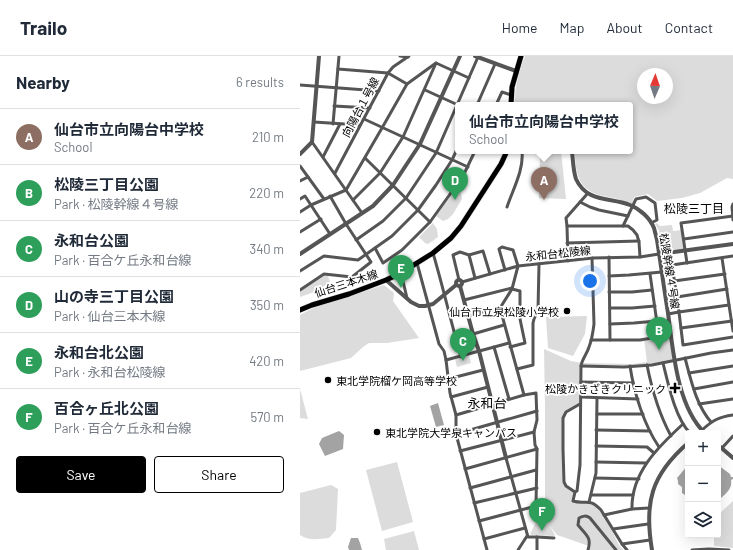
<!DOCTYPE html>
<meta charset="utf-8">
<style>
:root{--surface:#fff;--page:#f6f6f7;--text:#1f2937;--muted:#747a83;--line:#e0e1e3;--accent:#000}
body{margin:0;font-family:Barlow,"Noto Sans JP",sans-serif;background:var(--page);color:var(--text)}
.controls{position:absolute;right:12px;bottom:12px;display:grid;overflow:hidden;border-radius:4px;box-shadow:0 4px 16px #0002}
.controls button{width:36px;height:36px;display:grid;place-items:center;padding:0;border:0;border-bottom:1px solid var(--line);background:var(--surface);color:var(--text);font:20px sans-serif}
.compass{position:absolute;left:337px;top:12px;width:36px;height:36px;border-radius:50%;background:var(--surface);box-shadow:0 4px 16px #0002;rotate:2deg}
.you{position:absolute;left:290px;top:225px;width:14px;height:14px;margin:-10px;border:3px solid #fff;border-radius:50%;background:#1a73e8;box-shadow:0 0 0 6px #1a73e833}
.badge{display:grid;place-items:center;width:26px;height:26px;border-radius:50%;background:var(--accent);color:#fff;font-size:13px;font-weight:700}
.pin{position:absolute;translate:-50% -33px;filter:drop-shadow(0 1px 2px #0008)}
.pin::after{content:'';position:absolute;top:21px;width:14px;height:12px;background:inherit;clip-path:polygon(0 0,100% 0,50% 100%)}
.popup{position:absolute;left:155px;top:46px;width:178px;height:52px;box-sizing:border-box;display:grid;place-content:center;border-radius:4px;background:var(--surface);filter:drop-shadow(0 1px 3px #0005);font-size:13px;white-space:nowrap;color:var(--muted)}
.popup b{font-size:15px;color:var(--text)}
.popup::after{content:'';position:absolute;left:50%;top:100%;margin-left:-8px;border:8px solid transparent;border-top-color:var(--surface)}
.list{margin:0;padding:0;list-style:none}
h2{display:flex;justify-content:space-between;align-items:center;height:52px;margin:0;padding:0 16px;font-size:17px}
h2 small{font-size:13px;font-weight:400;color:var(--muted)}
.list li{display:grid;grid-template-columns:26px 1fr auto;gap:12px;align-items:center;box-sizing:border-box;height:56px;padding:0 16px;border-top:1px solid var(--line)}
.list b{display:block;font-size:15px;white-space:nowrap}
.list p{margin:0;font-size:13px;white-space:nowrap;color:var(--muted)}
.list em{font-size:13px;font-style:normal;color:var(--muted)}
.actions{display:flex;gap:8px;padding:12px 16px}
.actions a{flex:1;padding:9px 0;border:1px solid var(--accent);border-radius:4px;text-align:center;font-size:14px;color:var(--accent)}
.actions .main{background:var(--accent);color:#fff}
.icon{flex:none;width:22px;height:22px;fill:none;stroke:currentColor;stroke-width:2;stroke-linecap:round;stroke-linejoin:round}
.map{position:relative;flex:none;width:433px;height:494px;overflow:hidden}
header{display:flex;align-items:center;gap:24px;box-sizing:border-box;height:56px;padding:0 20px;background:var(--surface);border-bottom:1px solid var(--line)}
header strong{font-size:19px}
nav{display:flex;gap:22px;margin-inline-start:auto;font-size:14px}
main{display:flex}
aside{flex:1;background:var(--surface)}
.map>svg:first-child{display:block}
.green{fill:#dcdcdc;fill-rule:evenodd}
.water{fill:#a3a3a3}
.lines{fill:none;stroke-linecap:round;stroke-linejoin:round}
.primary-casing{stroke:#dbdbdb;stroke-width:6}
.minor{stroke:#555;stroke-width:3}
.tertiary{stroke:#555;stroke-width:4}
.primary{stroke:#000;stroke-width:5}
.poi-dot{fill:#000;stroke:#fff;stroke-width:1.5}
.labels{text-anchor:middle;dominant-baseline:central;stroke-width:3.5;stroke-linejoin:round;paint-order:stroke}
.street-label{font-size:11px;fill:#000;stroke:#fff}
.poi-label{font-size:11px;fill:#000;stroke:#fff;text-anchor:end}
.neighbourhood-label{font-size:12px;fill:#000;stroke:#fff}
.quarter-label{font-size:13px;fill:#000;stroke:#fff}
</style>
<header>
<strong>Trailo</strong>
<nav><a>Home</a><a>Map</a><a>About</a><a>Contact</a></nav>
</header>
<main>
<aside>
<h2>Nearby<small>6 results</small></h2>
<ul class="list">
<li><span class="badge" style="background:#8d6e63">A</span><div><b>仙台市立向陽台中学校</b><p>School</p></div><em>210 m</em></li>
<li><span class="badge" style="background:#2e9e5b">B</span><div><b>松陵三丁目公園</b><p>Park · 松陵幹線４号線</p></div><em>220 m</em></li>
<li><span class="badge" style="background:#2e9e5b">C</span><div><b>永和台公園</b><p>Park · 百合ケ丘永和台線</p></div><em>340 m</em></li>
<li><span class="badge" style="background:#2e9e5b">D</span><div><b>山の寺三丁目公園</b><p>Park · 仙台三本木線</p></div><em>350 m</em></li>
<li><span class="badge" style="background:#2e9e5b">E</span><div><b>永和台北公園</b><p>Park · 永和台松陵線</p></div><em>420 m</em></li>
<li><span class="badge" style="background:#2e9e5b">F</span><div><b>百合ヶ丘北公園</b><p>Park · 百合ケ丘永和台線</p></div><em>570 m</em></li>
</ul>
<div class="actions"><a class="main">Save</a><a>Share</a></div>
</aside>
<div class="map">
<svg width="433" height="494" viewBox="0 0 433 494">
<rect width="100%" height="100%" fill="#fff"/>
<g class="green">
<path d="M225,0H433V123L427,122L400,137L382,142L357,145L348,138L334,141L332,148C327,147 322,144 317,143C307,140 295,140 287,133C276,124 275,108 275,95H330V49H215C214,32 219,16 225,0ZM343,18H367V42H343Z"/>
<polygon points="244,95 261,95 266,143 239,142 240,99"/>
<polygon points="163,122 165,129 161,137 162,143 153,158 148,163 143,165 136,160"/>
<polygon points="133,167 137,173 138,181 128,188 125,187 119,181"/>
<polygon points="357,167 360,170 372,169 373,175 382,174 385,193 367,194 362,192 359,175 355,168"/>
<polygon points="24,220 28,220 30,226 17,235 0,241 0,235"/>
<polygon points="84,229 94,237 93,245 119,282 87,287 69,287 63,291 51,302 0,315 0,259 19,249"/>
<polygon points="287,260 285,278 273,300 248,292 246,261"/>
<polygon points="370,279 374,304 347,309 282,310 280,348 266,356 263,362 264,428 275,436 274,444 291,447 304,459 319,489 323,494 288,494 289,490 257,479 250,470 255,479 254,480 232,479 230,478 236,466 246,465 248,468 250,455 246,452 245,450 245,350 244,293 271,305 282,307 332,308 347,306 344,283"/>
<polygon points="169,299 171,307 157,311 155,303"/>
<polygon points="0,333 8,363 0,362"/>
<polygon points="97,406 113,466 82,475 66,414"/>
<path d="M31,429L38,433L36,474L29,482C19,483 8,485 0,479V437Z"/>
<polygon points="433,445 433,492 414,490 414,479 418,479 418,459"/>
<polygon points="114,475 119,494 86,494 84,483"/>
</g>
<g class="water">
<polygon points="138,347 144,369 136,371 130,350"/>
<polygon points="39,375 44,379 43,393 25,400 19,388 22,382"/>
<polygon points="388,409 388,439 385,439 382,437 382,431 378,428 378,425 377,422"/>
<path d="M418,409L430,418L431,421H433V423L431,424C433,433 425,438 418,445Z"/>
<polygon points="51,482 58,482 60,487 62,494 49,494 48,491"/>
</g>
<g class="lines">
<g class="primary-casing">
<g id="primary">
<polyline points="211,49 212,31 221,0"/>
<polyline points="0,254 12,249 49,238 86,224 101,217 133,197 151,182 161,170 201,108 207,95"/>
</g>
</g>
<g class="minor">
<polyline points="100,0 108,1"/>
<polyline points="38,13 88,17 107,28"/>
<polyline points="0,29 79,35"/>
<polyline points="125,34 158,49"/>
<polyline points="177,49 195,8"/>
<polyline points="196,49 202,36 211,39"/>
<polyline points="34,50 70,52"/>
<polyline points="64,63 168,111"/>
<polyline points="14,66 60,69"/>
<polyline points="33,68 39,0"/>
<polyline points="12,86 62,157"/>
<polyline points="23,101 40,68"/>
<polyline points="65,102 130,166"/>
<polyline points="0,110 24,143"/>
<polyline points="35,117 88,17 93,11 109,0"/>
<polyline points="0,125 8,121"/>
<polyline points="0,143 5,140 30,178"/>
<polyline points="53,144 80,117 103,81 136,7"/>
<polyline points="280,146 290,151 299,154 328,160"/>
<polyline points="433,148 432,151 433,164"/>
<path d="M207,151C213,133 224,114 222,95"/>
<polyline points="0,156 11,149 46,134 82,72 107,28 136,7 169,22"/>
<polyline points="267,170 266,162 288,137"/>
<polyline points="323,170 336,143 346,141 355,147 357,164 351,167"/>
<polyline points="0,176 21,163"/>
<polyline points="384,183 433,176"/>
<polyline points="56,184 83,165 106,142 136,97 178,1"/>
<polyline points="267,187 339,185"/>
<polyline points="75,192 83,207 102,194 130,166 163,120 175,95"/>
<path d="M133,197C143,231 151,266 161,301"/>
<polyline points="433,200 372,209 379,256 429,249 433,275"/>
<polyline points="309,201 310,284"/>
<path d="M292,202L294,268C293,276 292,284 289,291C287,298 282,303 281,310L280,409L277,435L275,436L273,445C285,449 289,441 301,454L322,488L327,494"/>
<polyline points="422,202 429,249"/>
<polyline points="268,205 267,170 328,170 333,174 337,179 339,186 340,201"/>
<polyline points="117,207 139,288 144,295 146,304 150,337 156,359 156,378 187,494"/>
<polyline points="387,207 381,167 433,160"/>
<polyline points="205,214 199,193 202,191 213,194 218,210 212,233 200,252 224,339"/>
<polyline points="0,215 24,200 58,204 92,180 118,154 136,129 152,104 158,91"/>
<polyline points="101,217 107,242"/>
<polyline points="350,218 359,281"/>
<polyline points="309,220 329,219 362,216"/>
<polyline points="175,222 169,199 183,195 190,218"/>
<polyline points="159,224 153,199 160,196 169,199"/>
<polyline points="374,225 425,218"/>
<polyline points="162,226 218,210 293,202 340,201 359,198"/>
<polyline points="0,234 24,218 52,221 71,206 46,168 30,140"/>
<polyline points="309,236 332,236 352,234"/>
<polyline points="377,241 427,233"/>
<polyline points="164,244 212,232"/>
<polyline points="310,252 332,252 355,250"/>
<polyline points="368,258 379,256 383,289 433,281"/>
<polyline points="168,260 200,252"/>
<polyline points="310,268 334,267 357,265"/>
<polyline points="381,272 432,265"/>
<polyline points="173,278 204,269"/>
<polyline points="291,284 340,284 370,279"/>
<polyline points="194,291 209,343"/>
<polyline points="210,291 225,287 220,263 220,235 212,233"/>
<path d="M385,302C391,324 396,349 411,366"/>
<polyline points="146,304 209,287"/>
<path d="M363,307C368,327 375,362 390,377"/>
<path d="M347,309C352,334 359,358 371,380"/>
<polyline points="281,310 324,311 352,309 411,297 433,294"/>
<path d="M330,310C334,337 344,369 359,391"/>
<polyline points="217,313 233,309 233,267 234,263 238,254 239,208"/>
<polyline points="389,317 433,310"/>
<polyline points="148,323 183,314"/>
<polyline points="281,326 333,327"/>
<polyline points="394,333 433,326"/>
<polyline points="151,341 188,331"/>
<polyline points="281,341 338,343"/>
<polyline points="399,348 433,343"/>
<polyline points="297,358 343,358"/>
<polyline points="156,359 224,339 236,337 237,364 234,376 235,389 237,393 236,450 179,465"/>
<polyline points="296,374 350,375"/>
<path d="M402,374C413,364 419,361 433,359"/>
<polyline points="156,378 237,355"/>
<polyline points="296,390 347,391 354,397"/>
<polyline points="422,392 433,380"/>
<polyline points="160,395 234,376"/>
<polyline points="206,402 228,481 237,481 237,494"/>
<polyline points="296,406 346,407"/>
<polyline points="165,413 237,393"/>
<polyline points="295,422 339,423"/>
<polyline points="170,432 236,414"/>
<polyline points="275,436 266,430 264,426 263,393 263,362 266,356 280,348"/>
<polyline points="291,439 333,439"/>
<polyline points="289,446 296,417 297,342"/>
<polyline points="174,447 237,432"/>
<path d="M332,453C331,417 358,391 383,368"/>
<polyline points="304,459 332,453 349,452"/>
<polyline points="313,473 348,468"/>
<polyline points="237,481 254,482"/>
<polyline points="184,483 225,472"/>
<polyline points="322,488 350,484"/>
<polyline points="218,494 227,480"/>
<path d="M288,494C292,481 286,479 278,469L279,462C283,460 286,459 290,462L316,494"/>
<polyline points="392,494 409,493 429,494"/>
</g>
<g class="tertiary">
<polyline points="175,0 216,15"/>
<path d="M272,95C273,104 273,114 276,123C287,147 310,141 330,149C340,153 350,162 354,172C355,176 356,180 357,184C361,209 364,233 368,257C373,294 377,351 405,377"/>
<polyline points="0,98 12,86 19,0"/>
<polyline points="0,198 73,150 93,129 120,88 160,0"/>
<polyline points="359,198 433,188"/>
<circle cx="159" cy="227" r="3"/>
<polyline points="86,224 111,246 119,250 125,250 133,248 156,229"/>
<polyline points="160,230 173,278 179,295 206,402"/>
<polyline points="418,389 433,402"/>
<path d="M352,494C344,447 351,419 388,387"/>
</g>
<use href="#primary" class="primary"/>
</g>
<g class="poi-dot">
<circle cx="267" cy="255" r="4"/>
<circle cx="28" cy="324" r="4"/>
<path d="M373 326h4v4h4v4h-4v4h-4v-4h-4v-4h4z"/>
<circle cx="77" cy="376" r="4"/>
</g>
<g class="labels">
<g class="street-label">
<text transform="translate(60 51) rotate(-62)">向陽台１号線</text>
<text transform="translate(258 197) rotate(-6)">永和台松陵線</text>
<text transform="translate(370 215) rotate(81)">松陵幹線４号線</text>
<text transform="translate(46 227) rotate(-18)">仙台三本木線</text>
</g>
<g class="poi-label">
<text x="259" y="255">仙台市立泉松陵小学校</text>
<text x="36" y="324" text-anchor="start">東北学院榴ケ岡高等学校</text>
<text x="366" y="332">松陵かきざきクリニック</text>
<text x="85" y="376" text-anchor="start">東北学院大学泉キャンパス</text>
</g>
<g class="neighbourhood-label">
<text x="394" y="152">松陵三丁目</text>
</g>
<g class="quarter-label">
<text x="187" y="347">永和台</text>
</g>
</g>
</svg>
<div class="controls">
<button>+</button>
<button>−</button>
<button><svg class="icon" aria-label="layers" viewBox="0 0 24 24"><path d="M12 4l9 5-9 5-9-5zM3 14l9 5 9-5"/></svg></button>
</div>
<svg class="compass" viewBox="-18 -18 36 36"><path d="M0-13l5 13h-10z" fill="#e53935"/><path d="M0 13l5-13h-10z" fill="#747a83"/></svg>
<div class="you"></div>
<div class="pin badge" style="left:244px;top:144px;background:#8d6e63">A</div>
<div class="popup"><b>仙台市立向陽台中学校</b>School</div>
<div class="pin badge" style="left:359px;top:294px;background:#2e9e5b">B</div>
<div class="pin badge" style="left:163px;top:305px;background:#2e9e5b">C</div>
<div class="pin badge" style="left:155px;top:144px;background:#2e9e5b">D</div>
<div class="pin badge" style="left:101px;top:232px;background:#2e9e5b">E</div>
<div class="pin badge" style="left:242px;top:475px;background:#2e9e5b">F</div>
</div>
</main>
